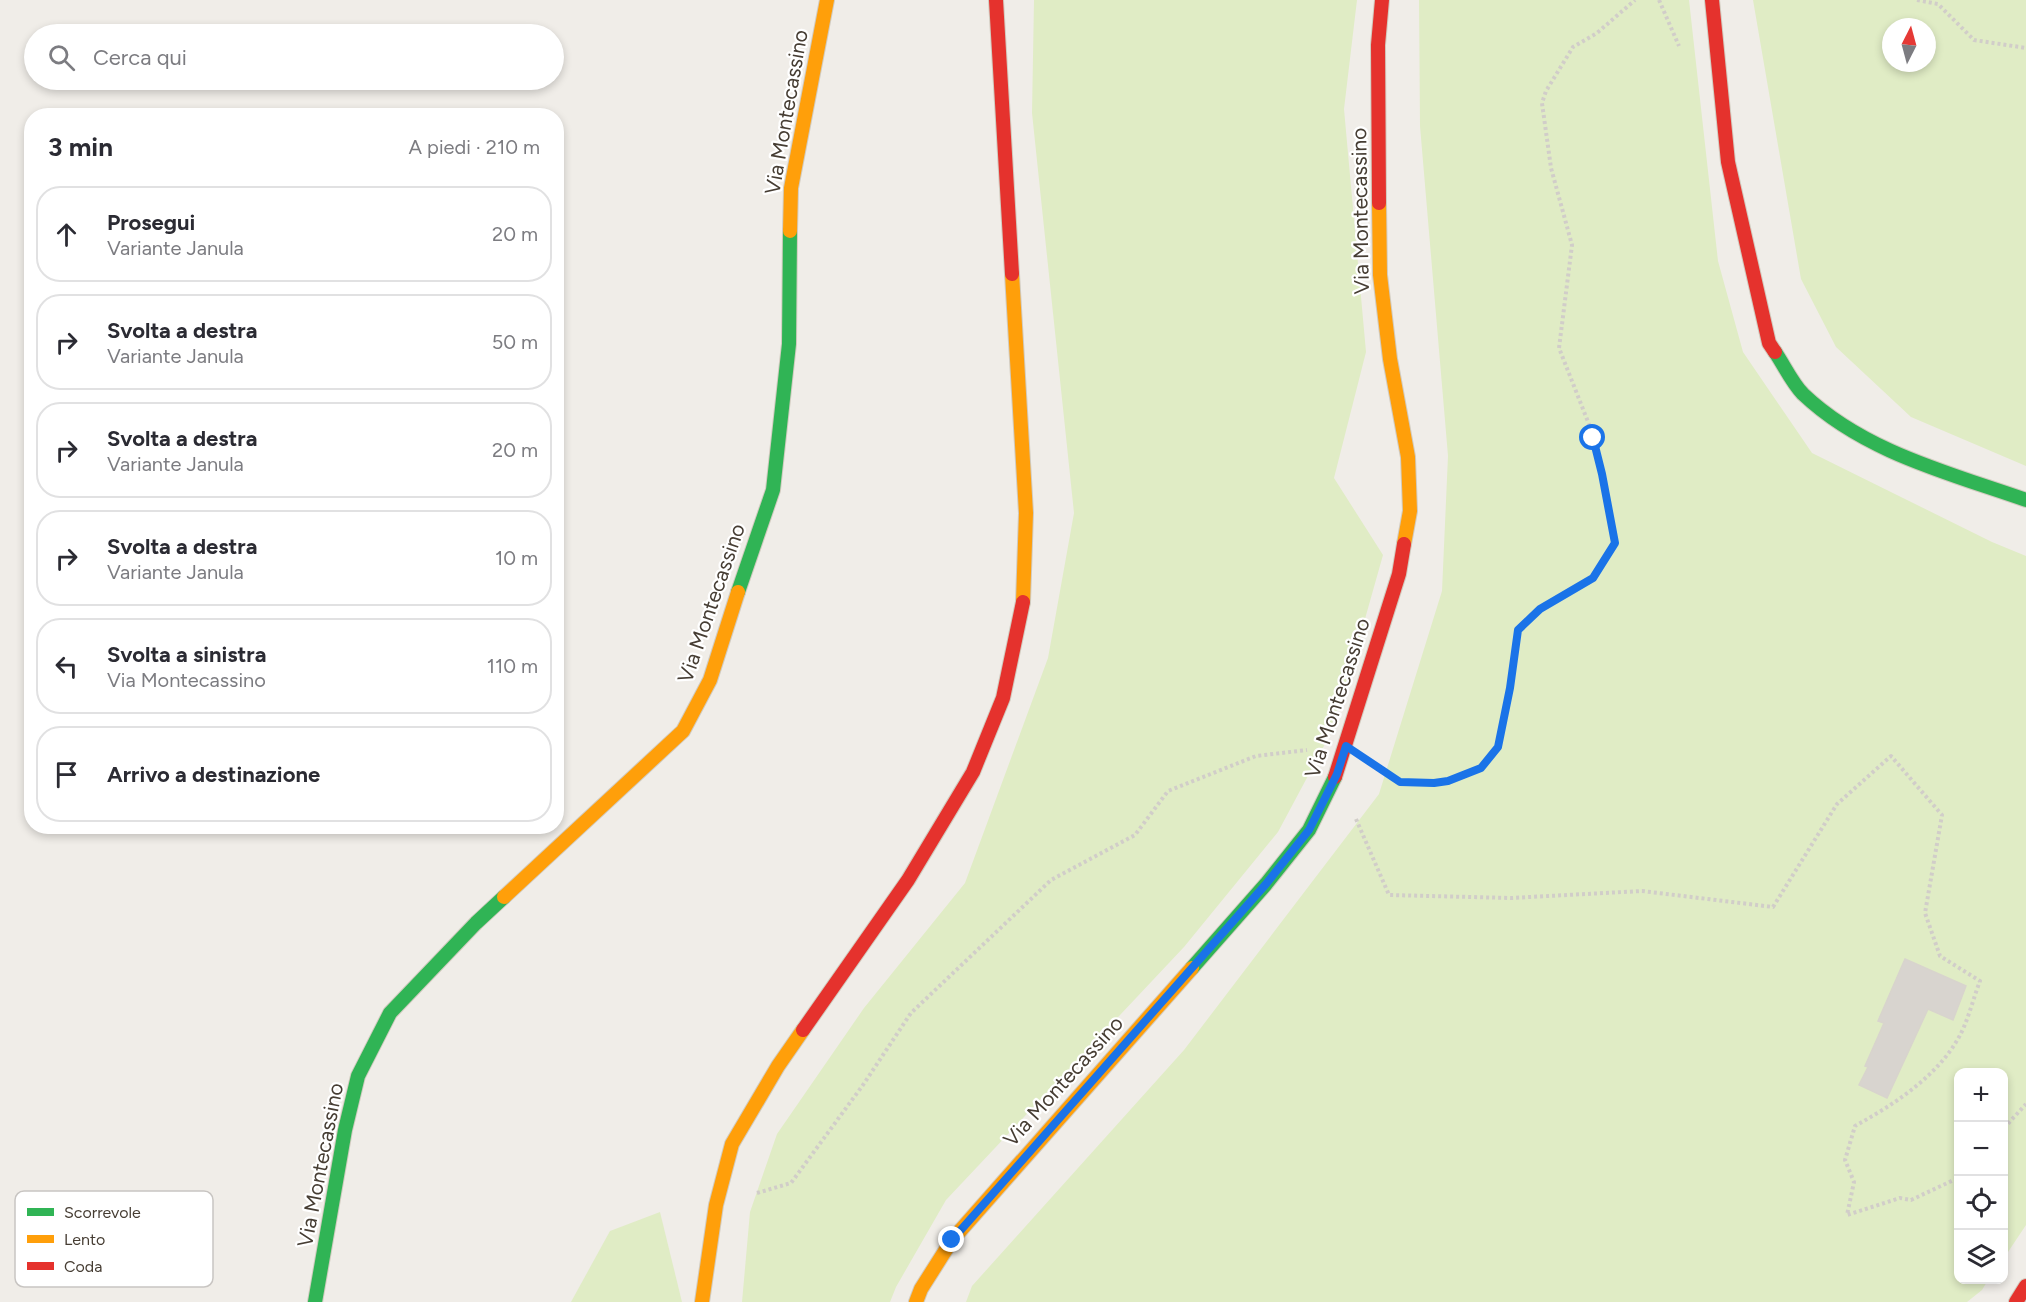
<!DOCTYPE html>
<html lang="it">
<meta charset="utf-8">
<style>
:root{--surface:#fff;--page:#f7f7f7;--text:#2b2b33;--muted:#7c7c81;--line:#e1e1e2}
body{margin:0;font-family:Figtree,sans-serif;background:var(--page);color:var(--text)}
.controls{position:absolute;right:18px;bottom:18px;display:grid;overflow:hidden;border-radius:12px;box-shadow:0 3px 9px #0003}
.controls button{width:54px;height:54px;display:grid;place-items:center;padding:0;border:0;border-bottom:2px solid var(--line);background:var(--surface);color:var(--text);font:30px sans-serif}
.compass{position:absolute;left:1882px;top:18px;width:54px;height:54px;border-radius:50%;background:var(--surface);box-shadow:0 3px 9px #0003;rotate:6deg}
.stop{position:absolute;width:18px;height:18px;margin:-14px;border:4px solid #1a73e8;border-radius:50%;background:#fff}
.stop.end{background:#1a73e8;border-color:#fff;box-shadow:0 2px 6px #0008}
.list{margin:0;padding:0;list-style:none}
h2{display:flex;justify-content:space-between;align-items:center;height:78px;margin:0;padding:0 24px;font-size:26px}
h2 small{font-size:20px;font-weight:400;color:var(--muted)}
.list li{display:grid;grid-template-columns:39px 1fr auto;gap:18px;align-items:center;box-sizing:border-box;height:96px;margin:0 12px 12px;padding:0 12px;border:2px solid var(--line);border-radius:24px}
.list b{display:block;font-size:22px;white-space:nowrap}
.list p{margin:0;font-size:20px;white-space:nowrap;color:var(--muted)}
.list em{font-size:20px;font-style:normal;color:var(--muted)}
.icon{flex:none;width:33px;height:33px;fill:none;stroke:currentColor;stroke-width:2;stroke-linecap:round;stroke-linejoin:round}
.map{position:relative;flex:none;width:2026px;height:1302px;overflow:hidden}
.search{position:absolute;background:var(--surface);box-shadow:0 3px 9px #0003;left:24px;top:24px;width:540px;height:66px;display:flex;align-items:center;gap:15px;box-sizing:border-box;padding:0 21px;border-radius:33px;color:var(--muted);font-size:22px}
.panel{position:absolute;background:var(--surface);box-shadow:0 3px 9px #0003;left:24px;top:108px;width:540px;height:726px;border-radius:24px}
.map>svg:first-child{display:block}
.green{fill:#e0ecc5;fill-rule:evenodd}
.building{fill:#d8d4cf;stroke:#d8d4cd;stroke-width:1.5}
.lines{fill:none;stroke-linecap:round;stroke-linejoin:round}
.fast-casing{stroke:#d1cbbf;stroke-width:16}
.slow-casing{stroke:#d1cbbf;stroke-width:16}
.jam-casing{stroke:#d1cbbf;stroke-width:16}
.path{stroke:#d1cdc9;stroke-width:4;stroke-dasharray:3 3;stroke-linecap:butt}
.fast{stroke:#30b455;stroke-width:14}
.slow{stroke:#ff9f0a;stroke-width:14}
.jam{stroke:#e5322d;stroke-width:14}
.route{stroke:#1a73e8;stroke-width:8}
.labels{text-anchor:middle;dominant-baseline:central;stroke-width:4.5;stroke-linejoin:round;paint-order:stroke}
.street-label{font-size:21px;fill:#463d33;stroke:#fff}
.key{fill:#fff;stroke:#c8c5c2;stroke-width:1.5}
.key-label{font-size:16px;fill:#463d33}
</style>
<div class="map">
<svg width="2026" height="1302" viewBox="0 0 2026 1302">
<rect width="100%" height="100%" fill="#f0ede8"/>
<g class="green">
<polygon points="1034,0 1357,0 1344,109 1366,352 1334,478 1383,555 1352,665 1325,744 1278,832 1184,947 946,1200 896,1287 890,1302 742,1302 750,1212 777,1134 864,1008 965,883 1048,658 1074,513 1032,113"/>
<polygon points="1419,0 1689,0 1718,261 1743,352 1812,453 1992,542 2026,556 2026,1225 2004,1258 2004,1072 1958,1072 1958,1280 1988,1280 1982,1290 1967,1302 966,1302 972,1286 1184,1050 1379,794 1442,591 1448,456 1420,126"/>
<path d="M1753,0H2026V466L1911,417L1836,347L1801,279ZM1891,27H1927V63H1891Z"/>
<polygon points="660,1212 682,1302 571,1302 610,1231"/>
</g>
<polygon class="building" points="1905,959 1966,986 1953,1020 1928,1009 1887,1098 1859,1085 1868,1067 1865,1066 1884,1023 1878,1021"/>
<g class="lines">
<g class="fast-casing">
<g id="fast">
<path d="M1775,352C1784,365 1792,383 1803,394C1864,452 1949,473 2026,500"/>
<polyline points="738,592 773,490 789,344 790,231"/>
<polyline points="1192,968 1266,884 1309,830 1335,777"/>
<polyline points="315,1302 345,1130 358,1076 390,1013 476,923 504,897"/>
</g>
</g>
<g class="slow-casing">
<g id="slow">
<polyline points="1379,203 1380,275 1390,359 1408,457 1410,511 1404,544"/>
<polyline points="790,231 791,188 827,0"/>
<polyline points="1012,274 1026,513 1023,602"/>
<polyline points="504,897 683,731 710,680 738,592"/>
<polyline points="702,1302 716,1205 732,1144 778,1066 803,1030"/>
<polyline points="916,1302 921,1289 952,1240 1192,968"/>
</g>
</g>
<g class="jam-casing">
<g id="jam">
<polyline points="996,0 1012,274"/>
<polyline points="1712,0 1728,162 1769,343 1775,352"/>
<polyline points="1379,203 1378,45 1382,0"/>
<polyline points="1335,777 1399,574 1404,544"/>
<polyline points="803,1030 908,880 973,772 1003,698 1023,602"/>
<polyline points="2016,1302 2026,1286"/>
</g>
</g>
<g class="path">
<polyline points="1659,0 1679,46"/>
<polyline points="1917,0 1938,4 1974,40 2026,48"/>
<polyline points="1377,767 1399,782 1434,783 1463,777 1481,768 1498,747 1510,688 1518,630 1540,609 1593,578 1615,543 1602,474 1592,432 1559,348 1572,245 1551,168 1542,103 1546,91 1573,47 1597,33 1635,0"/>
<path d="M1356,819L1389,895L1511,898L1642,891L1773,907L1837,804L1891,756L1942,815L1925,913L1940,956L1980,981C1973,999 1968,1021 1959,1037C1937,1077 1893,1105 1855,1126L1845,1160L1854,1182L1847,1215L1900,1198L1911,1200L1958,1178"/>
<polyline points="2004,1128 2026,1104"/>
<polyline points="757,1193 791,1183 863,1085 911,1013 1051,880 1135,835 1168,791 1256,756 1307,750"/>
</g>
<use href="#fast" class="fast"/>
<use href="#slow" class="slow"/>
<use href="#jam" class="jam"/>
</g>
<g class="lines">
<polyline class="route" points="952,1240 1266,884 1309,830 1337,774 1346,746 1400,782 1434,783 1448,781 1481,768 1498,747 1510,688 1518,630 1540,609 1593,578 1615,543 1602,474 1593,438"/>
</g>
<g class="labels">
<g class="street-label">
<text transform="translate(786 112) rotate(-80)">Via Montecassino</text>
<text transform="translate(1360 211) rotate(-91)">Via Montecassino</text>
<text transform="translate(711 603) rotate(-71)">Via Montecassino</text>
<text transform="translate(1337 698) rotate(-72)">Via Montecassino</text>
<text transform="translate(1063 1081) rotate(-48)">Via Montecassino</text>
<text transform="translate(320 1165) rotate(-79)">Via Montecassino</text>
</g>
</g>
<rect x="15" y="1191" width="198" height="96" rx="9" class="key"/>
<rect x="27" y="1208" width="27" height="8" fill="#30b455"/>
<rect x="27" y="1235" width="27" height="8" fill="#ff9f0a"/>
<rect x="27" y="1262" width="27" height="8" fill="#e5322d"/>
<g class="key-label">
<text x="64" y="1218">Scorrevole</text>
<text x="64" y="1245">Lento</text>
<text x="64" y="1272">Coda</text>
</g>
</svg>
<div class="controls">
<button>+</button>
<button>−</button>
<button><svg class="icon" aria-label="locate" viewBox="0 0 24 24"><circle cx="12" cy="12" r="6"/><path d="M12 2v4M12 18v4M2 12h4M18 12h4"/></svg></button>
<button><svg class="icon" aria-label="layers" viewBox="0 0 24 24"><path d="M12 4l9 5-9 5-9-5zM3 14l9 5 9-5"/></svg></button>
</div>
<svg class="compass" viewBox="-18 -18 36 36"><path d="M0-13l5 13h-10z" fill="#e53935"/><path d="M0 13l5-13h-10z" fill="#7c7c81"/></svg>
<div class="stop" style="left:1593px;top:438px"></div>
<div class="stop end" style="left:952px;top:1240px"></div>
<div class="search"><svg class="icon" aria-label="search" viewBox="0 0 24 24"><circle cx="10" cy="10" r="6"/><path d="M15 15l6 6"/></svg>Cerca qui</div>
<section class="panel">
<h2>3 min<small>A piedi · 210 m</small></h2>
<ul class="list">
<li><svg class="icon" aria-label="ahead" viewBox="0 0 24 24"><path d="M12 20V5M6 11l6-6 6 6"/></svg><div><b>Prosegui</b><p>Variante Janula</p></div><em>20 m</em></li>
<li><svg class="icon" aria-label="right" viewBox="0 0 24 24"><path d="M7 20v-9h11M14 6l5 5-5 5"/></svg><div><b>Svolta a destra</b><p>Variante Janula</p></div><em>50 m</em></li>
<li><svg class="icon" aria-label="right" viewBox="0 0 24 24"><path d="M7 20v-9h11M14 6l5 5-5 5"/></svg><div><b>Svolta a destra</b><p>Variante Janula</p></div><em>20 m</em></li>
<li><svg class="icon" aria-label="right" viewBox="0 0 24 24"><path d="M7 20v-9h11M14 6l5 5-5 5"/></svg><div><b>Svolta a destra</b><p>Variante Janula</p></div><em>10 m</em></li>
<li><svg class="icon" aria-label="left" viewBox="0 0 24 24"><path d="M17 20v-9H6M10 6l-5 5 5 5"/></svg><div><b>Svolta a sinistra</b><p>Via Montecassino</p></div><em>110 m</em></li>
<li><svg class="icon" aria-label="arrive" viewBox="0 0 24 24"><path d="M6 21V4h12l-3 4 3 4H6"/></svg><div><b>Arrivo a destinazione</b></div></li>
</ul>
</section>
</div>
